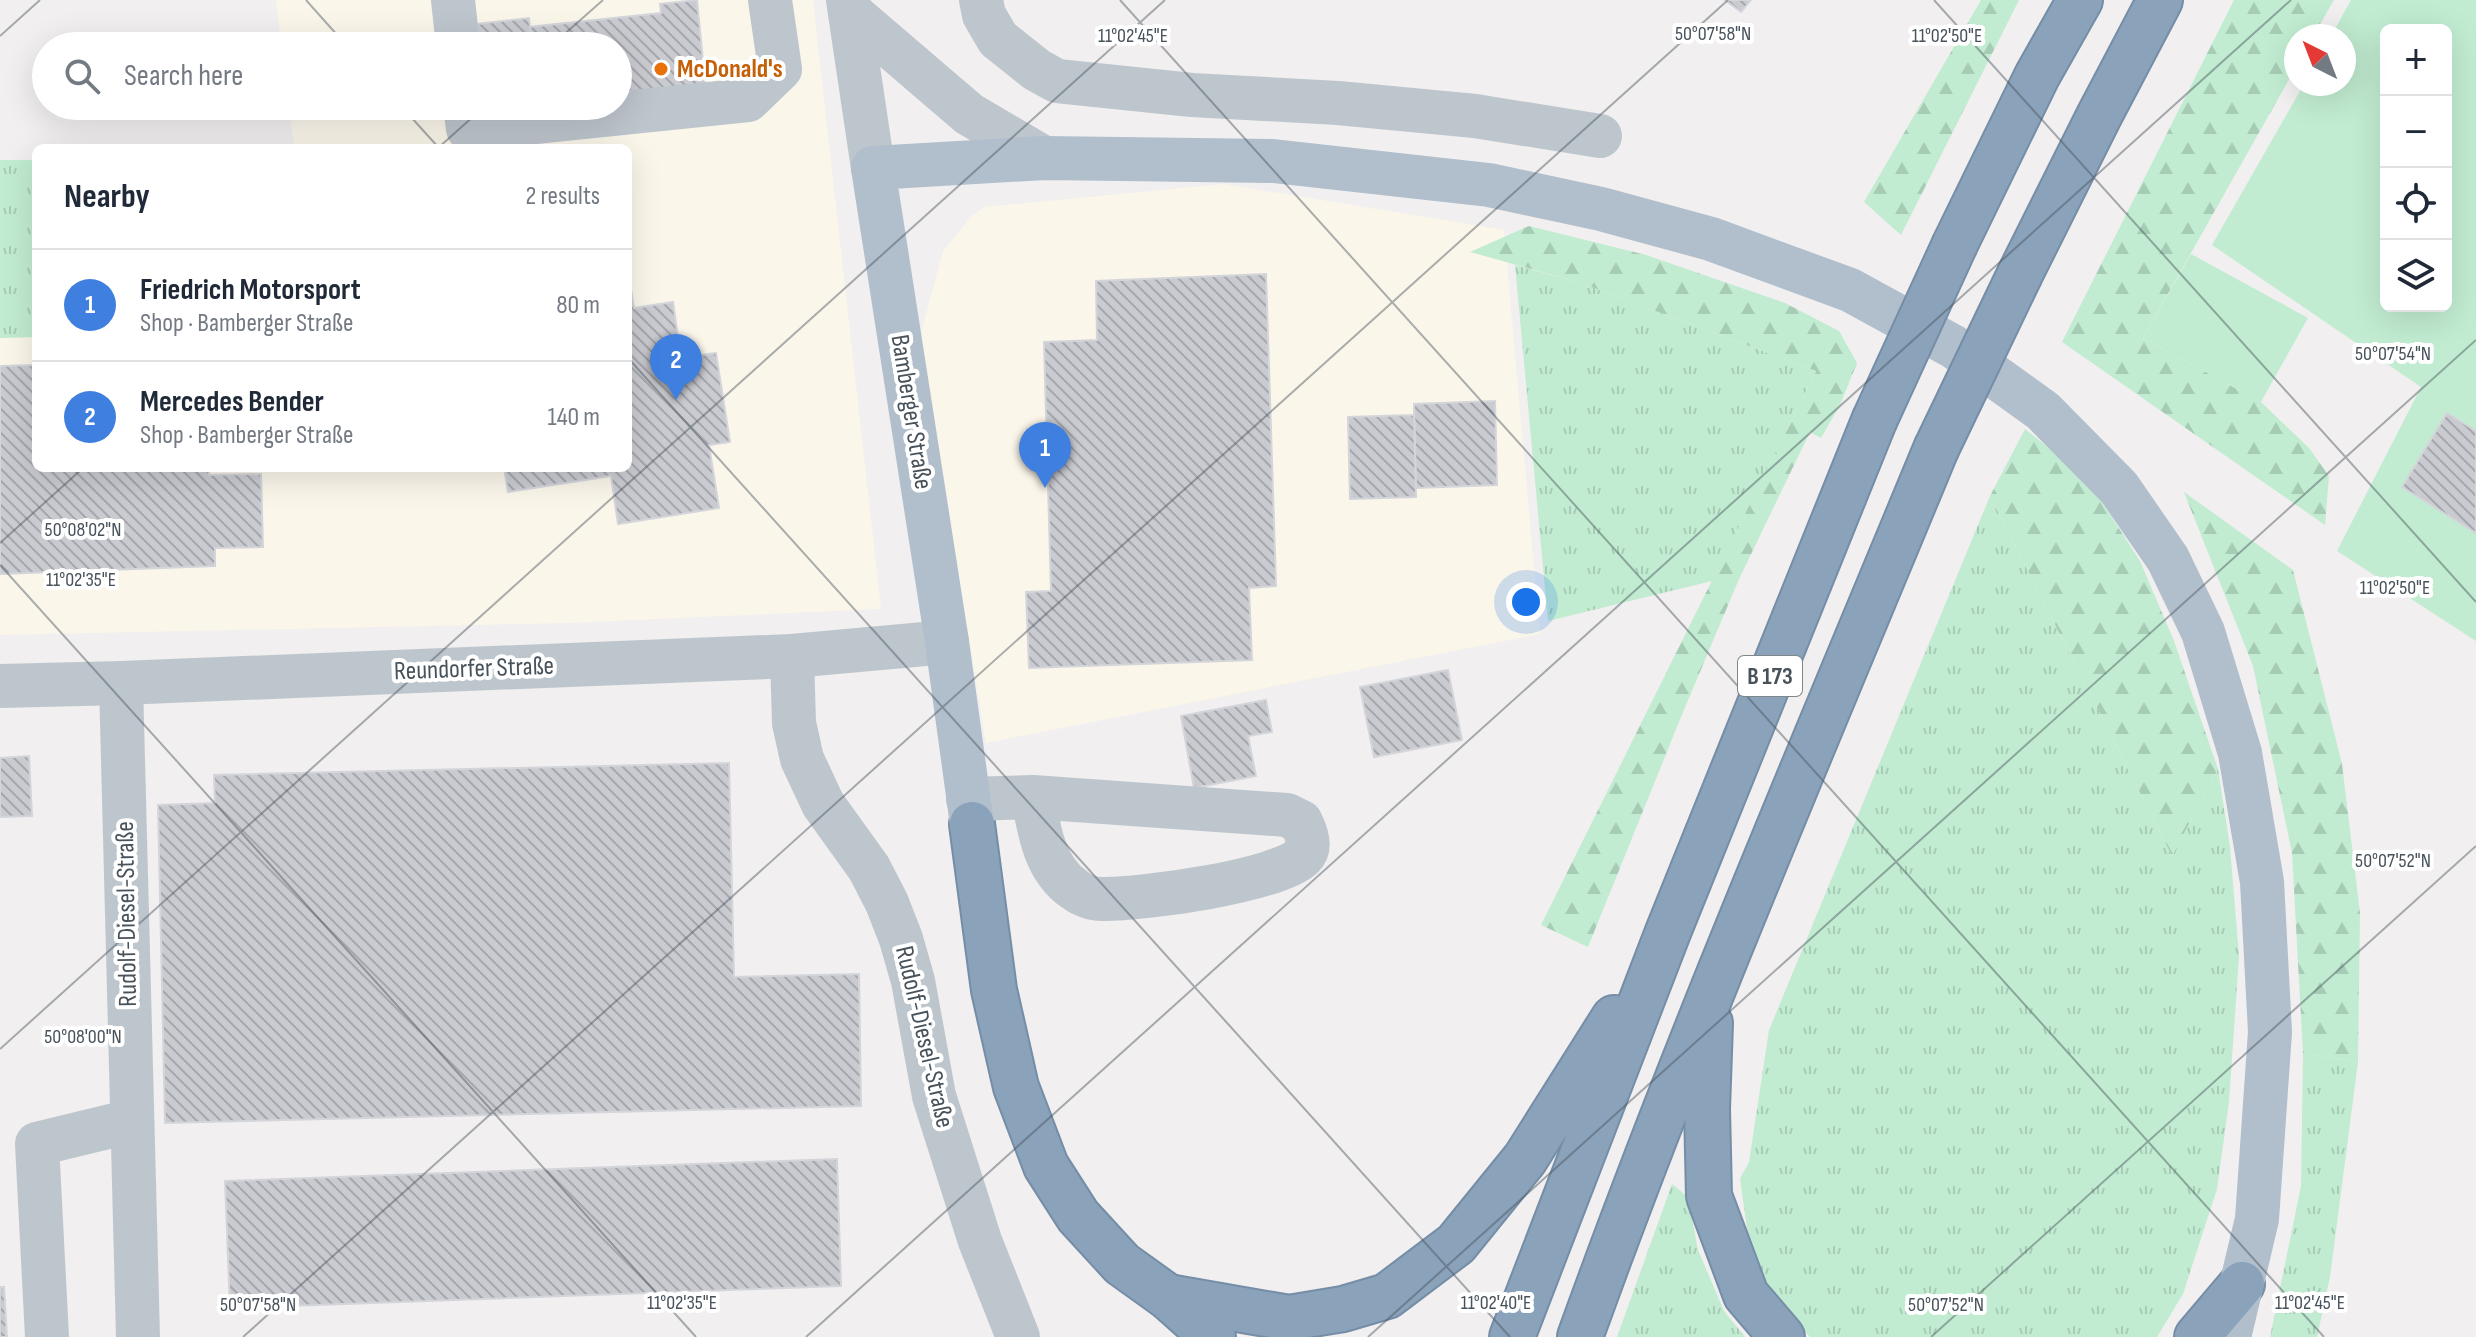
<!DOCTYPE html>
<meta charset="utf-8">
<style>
:root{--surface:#fff;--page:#f2f2f3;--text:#1f2937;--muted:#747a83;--line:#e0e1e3;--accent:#7c3aed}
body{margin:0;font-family:"Sofia Sans Condensed",sans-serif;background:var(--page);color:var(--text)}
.controls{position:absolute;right:24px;top:24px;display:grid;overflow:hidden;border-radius:12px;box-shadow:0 8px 32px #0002}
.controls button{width:72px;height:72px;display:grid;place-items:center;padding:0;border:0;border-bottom:2px solid var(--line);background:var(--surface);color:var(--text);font:40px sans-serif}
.compass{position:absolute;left:2284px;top:24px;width:72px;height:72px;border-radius:50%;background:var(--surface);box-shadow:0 8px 32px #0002;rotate:318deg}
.you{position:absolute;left:1526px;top:602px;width:28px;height:28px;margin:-20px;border:6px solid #fff;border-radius:50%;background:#1a73e8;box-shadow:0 0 0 12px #1a73e833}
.badge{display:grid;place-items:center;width:52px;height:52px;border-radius:50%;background:var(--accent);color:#fff;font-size:26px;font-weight:700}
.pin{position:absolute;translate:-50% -66px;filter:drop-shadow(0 2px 4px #0008)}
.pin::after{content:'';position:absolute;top:42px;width:28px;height:24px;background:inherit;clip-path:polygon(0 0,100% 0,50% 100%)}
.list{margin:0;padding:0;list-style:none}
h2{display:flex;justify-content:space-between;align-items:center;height:104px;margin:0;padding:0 32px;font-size:34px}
h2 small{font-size:26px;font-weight:400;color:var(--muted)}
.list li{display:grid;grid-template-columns:52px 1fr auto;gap:24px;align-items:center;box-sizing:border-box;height:112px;padding:0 32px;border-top:2px solid var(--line)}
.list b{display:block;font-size:30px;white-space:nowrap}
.list p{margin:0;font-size:26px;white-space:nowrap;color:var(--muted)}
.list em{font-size:26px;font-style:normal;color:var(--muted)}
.icon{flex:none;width:44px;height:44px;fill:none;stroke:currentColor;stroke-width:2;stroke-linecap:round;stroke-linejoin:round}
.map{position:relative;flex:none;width:2476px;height:1337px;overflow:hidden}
.search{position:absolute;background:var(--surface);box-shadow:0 8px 32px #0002;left:32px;top:32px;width:600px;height:88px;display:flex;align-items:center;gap:20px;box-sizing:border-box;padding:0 28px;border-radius:44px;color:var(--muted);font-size:30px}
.panel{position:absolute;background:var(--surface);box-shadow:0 8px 32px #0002;left:32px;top:144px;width:600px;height:328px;border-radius:12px}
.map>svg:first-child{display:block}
.commercial{fill:#fbf6ea}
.grass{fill:url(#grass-tufts)}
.forest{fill:url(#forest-firs)}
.park{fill:#c1ecd1;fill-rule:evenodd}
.building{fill:url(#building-back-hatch);stroke:#d3d5da;stroke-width:2}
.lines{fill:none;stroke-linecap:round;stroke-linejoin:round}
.highway-casing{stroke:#758da6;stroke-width:48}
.minor{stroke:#bec6cd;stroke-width:44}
.major{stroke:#b1becc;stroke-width:44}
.highway{stroke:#8aa2ba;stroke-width:44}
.highway-bridge-casing{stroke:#758da6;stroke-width:48;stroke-linecap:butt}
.highway-bridge{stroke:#8aa2ba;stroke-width:44}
.ticks{fill:none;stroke:#48525b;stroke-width:2;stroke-opacity:0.45}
.food-dot{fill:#e8710a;stroke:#fff;stroke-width:3}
.labels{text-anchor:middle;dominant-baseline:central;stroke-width:8;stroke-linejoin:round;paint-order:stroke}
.shield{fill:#fff;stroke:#7f868c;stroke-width:2}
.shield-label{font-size:24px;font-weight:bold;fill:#48525b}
.food-label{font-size:26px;font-weight:bold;fill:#c56008;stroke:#fff;text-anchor:start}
.street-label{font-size:26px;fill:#48525b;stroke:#fff}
.ticks-label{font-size:20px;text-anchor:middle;fill:#48525b;stroke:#fff;stroke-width:8;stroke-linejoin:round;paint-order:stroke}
</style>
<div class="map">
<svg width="2476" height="1337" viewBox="0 0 2476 1337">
<defs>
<pattern id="grass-tufts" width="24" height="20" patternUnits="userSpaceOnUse" patternTransform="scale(2)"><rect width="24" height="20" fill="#c1ecd1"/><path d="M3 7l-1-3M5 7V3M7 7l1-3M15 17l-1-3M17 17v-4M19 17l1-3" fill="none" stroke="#a7ccb6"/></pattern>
<pattern id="forest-firs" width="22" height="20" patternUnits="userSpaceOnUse" patternTransform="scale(2)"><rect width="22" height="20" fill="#c1ecd1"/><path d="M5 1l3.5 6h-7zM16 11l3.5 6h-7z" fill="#a7ccb6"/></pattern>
<pattern id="building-back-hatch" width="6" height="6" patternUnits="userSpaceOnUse" patternTransform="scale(2)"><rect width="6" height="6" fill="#c9cbd1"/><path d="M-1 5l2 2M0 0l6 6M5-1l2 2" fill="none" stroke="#a5a7ad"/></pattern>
</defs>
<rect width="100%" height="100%" fill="#f1efef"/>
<g class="commercial">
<polygon points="276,0 813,0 881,609 568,623 0,635 0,338 36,337 36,468 628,468 628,148 294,148 289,106 618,106 618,46 281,46"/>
<polygon points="1224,184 1504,230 1540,634 986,743 920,337 943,251 972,216 984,207"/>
</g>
<g class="grass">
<polygon points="0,160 36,160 36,337 0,338"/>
<polygon points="1515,265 1578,282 1816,371 1712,581 1548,621"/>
<polygon points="1990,496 2172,856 2218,769 2230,847 2239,956 2229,1102 2217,1189 2183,1294 2157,1337 1810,1337 1770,1291 1748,1235 1740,1179 1749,1162 1769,1030"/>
<polygon points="2303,1053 2358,1062 2330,1277 2317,1337 2270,1337 2301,1186"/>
<polygon points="1672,1184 1688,1197 1698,1250 1724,1311 1745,1337 1617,1337"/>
</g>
<g class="forest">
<polygon points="1981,0 2019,0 1901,235 1864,202"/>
<polygon points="2234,0 2334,0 2313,36 2296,36 2296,67 2143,338 2261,402 2309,448 2329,476 2325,525 2062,342"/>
<polygon points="1529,226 1646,255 1785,303 1839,331 1857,363 1840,405 1821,438 1810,432 1739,579 1681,717 1588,947 1541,925 1816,371 1578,282 1470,252"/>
<polygon points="2025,429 2050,449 2102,502 2140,561 2174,641 2218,769 2172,856 1990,496"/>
<polygon points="2184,492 2293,570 2342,764 2360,913 2358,1062 2303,1053 2292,853 2253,666"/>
</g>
<g class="park">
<path d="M2351,0H2476V641L2337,551L2421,387L2212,245L2304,84H2344V36H2331ZM2386,30H2446V306H2386Z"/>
<polygon points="2191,254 2308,318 2261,402 2143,338"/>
</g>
<g class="building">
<polygon points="697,0 706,91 618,100 618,46 532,46 529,27 661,13 660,4"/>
<polygon points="1725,0 1751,0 1741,12"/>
<polygon points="529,18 532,46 479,46 477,24"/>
<polygon points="628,270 634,308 673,302 681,358 716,353 730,442 709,445 719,508 618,524 611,476 508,492 504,468 628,468"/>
<polygon points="1266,274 1276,586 1249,588 1252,660 1029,668 1026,592 1051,591 1044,342 1097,340 1096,281"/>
<polygon points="36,365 36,468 209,468 209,475 261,474 263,547 215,548 215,566 0,574 0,366"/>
<polygon points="1495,401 1497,485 1416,488 1414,404"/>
<polygon points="2447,413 2476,431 2476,533 2402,487"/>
<polygon points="1414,415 1416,497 1350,499 1348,417"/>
<polygon points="1448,670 1462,740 1374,757 1360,687"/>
<polygon points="1266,700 1272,732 1248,736 1256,776 1194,788 1181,716"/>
<polygon points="29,756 32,816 0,817 0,758"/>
<polygon points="729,763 734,977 859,974 861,1106 165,1123 158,805 215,803 214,775"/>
<polygon points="837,1159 841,1286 230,1308 225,1181"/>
<polygon points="0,1287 4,1287 7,1337 0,1337"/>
</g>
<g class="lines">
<g class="highway-casing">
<g id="highway">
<polyline points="1955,244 2037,76 2080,0"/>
<polyline points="2020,274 2099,116 2160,0"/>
<polyline points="972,824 994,990 1016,1087 1046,1166 1078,1216 1122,1264 1168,1297 1213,1337"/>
<polyline points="1710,1023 1707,1109 1709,1196 1746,1295 1782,1337"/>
<polyline points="1168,1297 1289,1318 1343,1309 1387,1296 1456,1244 1525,1159 1614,1018"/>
<polyline points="1512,1337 1668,932 1874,421"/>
<path d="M1580,1337C1688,1037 1814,744 1936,449"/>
<polyline points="2197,1337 2242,1284"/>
</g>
</g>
<g class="minor">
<polyline points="453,0 458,46"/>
<polyline points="848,0 873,168"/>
<polyline points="981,0 984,15 998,39 1037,70 1057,81 1192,95 1338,103 1475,116 1600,136"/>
<polyline points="850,12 969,114 1044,158"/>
<polyline points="465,106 468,129 748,100 780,69 770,0"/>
<polyline points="792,656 794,723 802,759 823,804 869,868 887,903 901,939 913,981 934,1096 980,1241 1018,1337"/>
<polyline points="121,683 138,1337"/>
<polyline points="0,686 121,683 792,656 947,642"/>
<path d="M968,799L1033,797L1287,815L1301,822C1306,832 1312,847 1303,856C1280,881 1139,900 1102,899C1092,899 1082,895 1074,889C1044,868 1039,830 1033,797"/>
<polyline points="47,1337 37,1144 132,1121"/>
</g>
<polyline class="major" points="972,824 947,642 873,168 1044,158 1273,161 1489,185 1601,209 1711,239 1850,290 1954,347 2043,411 2119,488 2168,559 2203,632 2240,753 2262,882 2270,1032 2257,1219 2229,1337"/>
<use href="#highway" class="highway"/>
<g class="highway-bridge-casing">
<g id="highway-bridge">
<polyline points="1874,421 1955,244"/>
<polyline points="1936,449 2020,274"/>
</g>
</g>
<use href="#highway-bridge" class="highway-bridge"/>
</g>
<path class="ticks" d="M306,0L347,46M1120,0L2324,1337M1934,0L2476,602M0,36L40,0M551,46L603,0M401,106L439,148M438,148L485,106M628,358L1510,1337M0,543L83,468M0,565L696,1337M0,1049L1165,0M243,1337L1728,0M806,1337L2291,0M1368,1337L2476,340M1931,1337L2476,846"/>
<circle class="food-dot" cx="661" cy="69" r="8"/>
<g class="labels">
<rect class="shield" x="1738" y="656" width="64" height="40" rx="6"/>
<g class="shield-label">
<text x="1770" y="676">B 173</text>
</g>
<g class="food-label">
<text x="677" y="69">McDonald's</text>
</g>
<g class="street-label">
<text transform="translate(911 412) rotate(81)">Bamberger Straße</text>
<text transform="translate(474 669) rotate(-2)">Reundorfer Straße</text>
<text transform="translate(127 914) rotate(-91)">Rudolf-Diesel-Straße</text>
<text transform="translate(924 1037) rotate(77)">Rudolf-Diesel-Straße</text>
</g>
</g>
<g class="ticks-label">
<text x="1713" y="40">50°07'58"N</text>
<text x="1133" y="42">11°02'45"E</text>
<text x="1947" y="42">11°02'50"E</text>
<text x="2393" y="360">50°07'54"N</text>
<text x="83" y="536">50°08'02"N</text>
<text x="81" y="586">11°02'35"E</text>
<text x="2395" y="594">11°02'50"E</text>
<text x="2393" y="867">50°07'52"N</text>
<text x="83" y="1043">50°08'00"N</text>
<text x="682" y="1309">11°02'35"E</text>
<text x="1496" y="1309">11°02'40"E</text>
<text x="2310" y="1309">11°02'45"E</text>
<text x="258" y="1311">50°07'58"N</text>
<text x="1946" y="1311">50°07'52"N</text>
</g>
</svg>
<div class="controls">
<button>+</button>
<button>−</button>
<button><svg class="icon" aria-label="locate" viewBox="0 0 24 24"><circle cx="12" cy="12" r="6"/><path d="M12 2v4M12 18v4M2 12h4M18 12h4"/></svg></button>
<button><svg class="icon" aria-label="layers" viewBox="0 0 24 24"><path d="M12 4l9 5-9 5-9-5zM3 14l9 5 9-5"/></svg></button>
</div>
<svg class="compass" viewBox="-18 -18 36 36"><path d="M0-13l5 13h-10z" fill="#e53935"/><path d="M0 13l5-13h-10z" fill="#747a83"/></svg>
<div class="you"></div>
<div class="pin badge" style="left:1045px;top:488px;background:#3f7fe0">1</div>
<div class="pin badge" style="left:676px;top:400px;background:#3f7fe0">2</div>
<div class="search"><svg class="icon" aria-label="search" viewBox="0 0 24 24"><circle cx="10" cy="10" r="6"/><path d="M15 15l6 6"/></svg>Search here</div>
<section class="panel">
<h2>Nearby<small>2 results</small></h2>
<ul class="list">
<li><span class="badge" style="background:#3f7fe0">1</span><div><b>Friedrich Motorsport</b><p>Shop · Bamberger Straße</p></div><em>80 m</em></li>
<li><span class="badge" style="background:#3f7fe0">2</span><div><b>Mercedes Bender</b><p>Shop · Bamberger Straße</p></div><em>140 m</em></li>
</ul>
</section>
</div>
